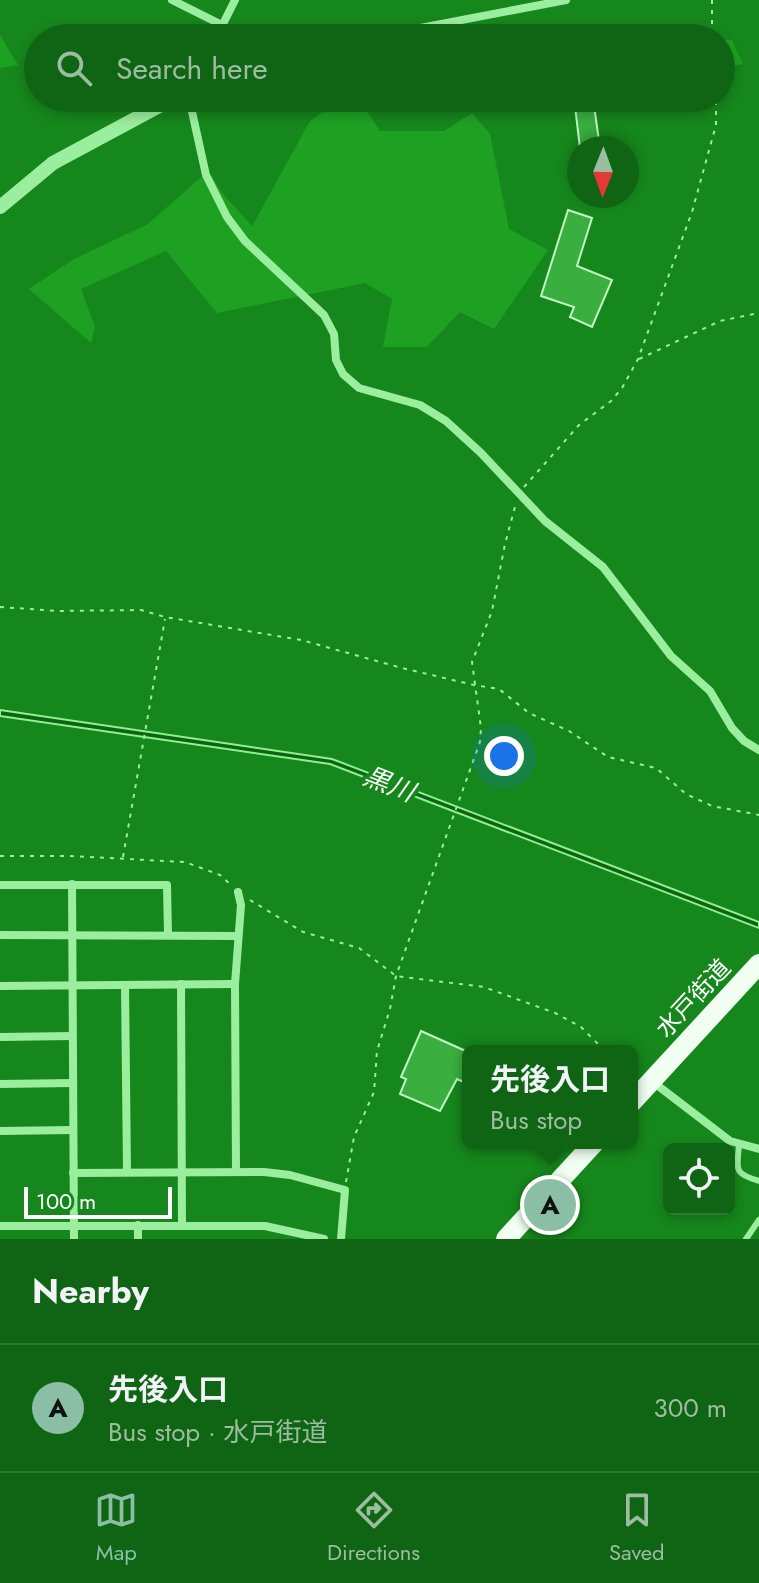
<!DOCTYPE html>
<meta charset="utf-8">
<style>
:root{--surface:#106515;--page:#1e6e22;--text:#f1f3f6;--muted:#9cbda0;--line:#307934;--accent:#8abfa5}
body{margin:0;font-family:Jost,"Noto Sans JP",sans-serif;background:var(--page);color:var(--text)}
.controls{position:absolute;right:24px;bottom:24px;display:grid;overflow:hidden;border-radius:12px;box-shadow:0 4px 12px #0003}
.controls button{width:72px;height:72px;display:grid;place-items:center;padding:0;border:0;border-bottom:2px solid var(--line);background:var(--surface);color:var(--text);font:40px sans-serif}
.compass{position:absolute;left:567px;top:136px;width:72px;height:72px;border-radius:50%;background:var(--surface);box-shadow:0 4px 12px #0003;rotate:181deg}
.scale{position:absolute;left:24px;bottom:20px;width:148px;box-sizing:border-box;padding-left:8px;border:4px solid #fff;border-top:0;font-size:22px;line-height:28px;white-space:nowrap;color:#fff;-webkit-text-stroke:6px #16871c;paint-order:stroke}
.you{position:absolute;left:504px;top:756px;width:28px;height:28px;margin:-20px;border:6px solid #fff;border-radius:50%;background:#1a73e8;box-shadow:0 0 0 12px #1a73e833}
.badge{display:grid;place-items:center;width:52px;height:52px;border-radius:50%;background:var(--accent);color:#111;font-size:26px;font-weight:700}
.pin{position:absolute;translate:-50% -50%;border:4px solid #fff;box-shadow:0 2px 8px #0006}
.popup{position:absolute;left:462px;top:1045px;width:176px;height:104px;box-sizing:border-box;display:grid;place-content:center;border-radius:12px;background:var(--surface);filter:drop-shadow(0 2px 6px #0005);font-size:26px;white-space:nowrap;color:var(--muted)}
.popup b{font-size:30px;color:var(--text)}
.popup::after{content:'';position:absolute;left:50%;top:100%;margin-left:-16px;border:16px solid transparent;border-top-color:var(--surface)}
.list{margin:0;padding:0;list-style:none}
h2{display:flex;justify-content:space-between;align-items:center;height:104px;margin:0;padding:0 32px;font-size:34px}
h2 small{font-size:26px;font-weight:400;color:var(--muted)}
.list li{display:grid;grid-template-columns:52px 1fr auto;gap:24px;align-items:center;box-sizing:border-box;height:128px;padding:0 32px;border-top:2px solid var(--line)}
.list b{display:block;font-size:30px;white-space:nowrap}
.list p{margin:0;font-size:26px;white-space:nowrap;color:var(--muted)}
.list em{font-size:26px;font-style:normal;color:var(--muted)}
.icon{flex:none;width:44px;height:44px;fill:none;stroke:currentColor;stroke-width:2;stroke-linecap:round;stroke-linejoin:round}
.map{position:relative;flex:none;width:759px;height:1239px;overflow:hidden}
.search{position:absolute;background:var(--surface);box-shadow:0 4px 12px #0003;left:24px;right:24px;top:24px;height:88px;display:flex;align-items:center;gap:20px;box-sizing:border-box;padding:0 28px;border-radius:44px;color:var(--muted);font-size:30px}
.sheet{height:232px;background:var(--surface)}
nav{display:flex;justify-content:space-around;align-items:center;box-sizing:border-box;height:112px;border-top:2px solid var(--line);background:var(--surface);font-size:22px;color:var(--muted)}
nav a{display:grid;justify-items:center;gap:4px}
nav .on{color:var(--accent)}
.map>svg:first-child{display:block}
.green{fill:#1ea123}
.water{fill:#0e6413;stroke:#8ef191;stroke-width:2}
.building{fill:#3aaf3f;stroke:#c1fac4;stroke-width:2}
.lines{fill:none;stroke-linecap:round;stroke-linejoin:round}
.path{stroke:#9cee9f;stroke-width:2;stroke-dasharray:4 6;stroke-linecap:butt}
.service{stroke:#9cee9f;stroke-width:6}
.minor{stroke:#9cee9f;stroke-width:8}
.tertiary{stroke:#9cee9f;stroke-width:14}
.trunk{stroke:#f1fff2;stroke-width:20}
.labels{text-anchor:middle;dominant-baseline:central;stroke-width:8;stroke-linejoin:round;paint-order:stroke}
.street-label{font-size:24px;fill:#fff;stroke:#16871c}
.water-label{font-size:26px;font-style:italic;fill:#f6fef6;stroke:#16871c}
</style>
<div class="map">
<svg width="759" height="1239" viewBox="0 0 759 1239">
<rect width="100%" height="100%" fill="#16871c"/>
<g class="green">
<polygon points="0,35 18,65 0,68"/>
<polygon points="721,40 732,40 743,64 724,68 721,61"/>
<polygon points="336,102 364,107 380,131 444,131 472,113 490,134 509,229 548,250 494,329 460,312 427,347 383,347 392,299 365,283 217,313 166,251 81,289 95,327 91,343 29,289 74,259 148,224 208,171 223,194 252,226 310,121"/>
</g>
<polygon class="water" points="0,710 332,759 759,922 759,928 330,764 0,716"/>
<g class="building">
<polygon points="574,98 593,98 600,148 580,148"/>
<polygon points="568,210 592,218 577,266 612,280 592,327 570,317 574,307 541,296"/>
<polygon points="421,1031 468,1052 468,1084 457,1079 440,1111 400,1094 406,1079 401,1077"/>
</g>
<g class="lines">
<g class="path">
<polyline points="712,0 712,38"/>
<polyline points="639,359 720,321 759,313"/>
<polyline points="524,487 579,425 611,401 622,388 638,359 692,212 716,125 716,98"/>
<polyline points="0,607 59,611 141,610 165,617 301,640 402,668 474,685 499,689 529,713 569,731 608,757 656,768 686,794 712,806 759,815"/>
<polyline points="0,856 70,856 185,862 220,875 232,886"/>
<polyline points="123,857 165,619"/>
<polyline points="250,900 303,932 359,948 396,976 484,987 555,1013 581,1027 605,1051"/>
<polyline points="346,1182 354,1137 374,1092 377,1051 390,1009 396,976 480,742 481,728 472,662 492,611 505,544 516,503"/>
</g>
<g class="service">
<path d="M739,1145C737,1170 733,1173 759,1181"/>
<polyline points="746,1239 759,1220"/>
</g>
<g class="minor">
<polyline points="172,0 222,25 239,38"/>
<polyline points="216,38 235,0"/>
<polyline points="368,38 566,0"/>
<polyline points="189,98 206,175 227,217 245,241 324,315 334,334 336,360 343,374 359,388 420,405 446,421 481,453 545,521 603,567 671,656 710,691 732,728 744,741 759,750"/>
<polyline points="72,884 74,1239"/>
<polyline points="0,885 167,885 168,934"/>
<polyline points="0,935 237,936"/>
<polyline points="181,984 182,1225"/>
<polyline points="125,985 127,1172"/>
<polyline points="0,986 235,984"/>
<polyline points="0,1037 72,1036"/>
<polyline points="653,1082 730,1141 759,1149"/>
<polyline points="0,1084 73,1083"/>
<polyline points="0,1131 73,1130"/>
<polyline points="236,1172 235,984 241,905 238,892"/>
<polyline points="73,1173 264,1172 290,1175 345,1190 341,1239"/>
<polyline points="138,1225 138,1239"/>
<polyline points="0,1226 265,1226 324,1239"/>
</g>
<polyline class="tertiary" points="0,207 53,163 174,98"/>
<g class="trunk">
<polyline points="632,1102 759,964"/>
<polyline points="506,1239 594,1143"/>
</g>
</g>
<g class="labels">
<g class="street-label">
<text transform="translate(693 998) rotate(-47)">水戸街道</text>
</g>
<g class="water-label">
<text transform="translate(389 784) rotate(21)">黒川</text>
</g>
</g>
</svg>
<div class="controls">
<button><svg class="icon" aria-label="locate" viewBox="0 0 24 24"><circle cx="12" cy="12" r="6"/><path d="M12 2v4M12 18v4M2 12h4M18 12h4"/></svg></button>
</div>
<svg class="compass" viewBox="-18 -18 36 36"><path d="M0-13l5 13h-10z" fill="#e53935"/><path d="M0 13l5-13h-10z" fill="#9cbda0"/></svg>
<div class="scale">100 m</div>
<div class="you"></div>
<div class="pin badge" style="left:550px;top:1205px">A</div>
<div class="popup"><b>先後入口</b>Bus stop</div>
<div class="search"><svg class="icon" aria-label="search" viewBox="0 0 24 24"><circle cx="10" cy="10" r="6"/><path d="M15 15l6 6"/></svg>Search here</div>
</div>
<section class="sheet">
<h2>Nearby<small></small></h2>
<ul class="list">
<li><span class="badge">A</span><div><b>先後入口</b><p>Bus stop · 水戸街道</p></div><em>300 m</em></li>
</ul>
</section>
<nav>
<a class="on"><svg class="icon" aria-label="map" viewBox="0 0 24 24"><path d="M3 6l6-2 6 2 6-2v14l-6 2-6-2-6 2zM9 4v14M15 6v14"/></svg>Map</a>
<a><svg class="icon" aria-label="directions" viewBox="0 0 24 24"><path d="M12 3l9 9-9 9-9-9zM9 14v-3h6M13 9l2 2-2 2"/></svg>Directions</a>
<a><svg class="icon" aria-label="saved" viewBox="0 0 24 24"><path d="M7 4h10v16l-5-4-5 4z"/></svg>Saved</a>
</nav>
